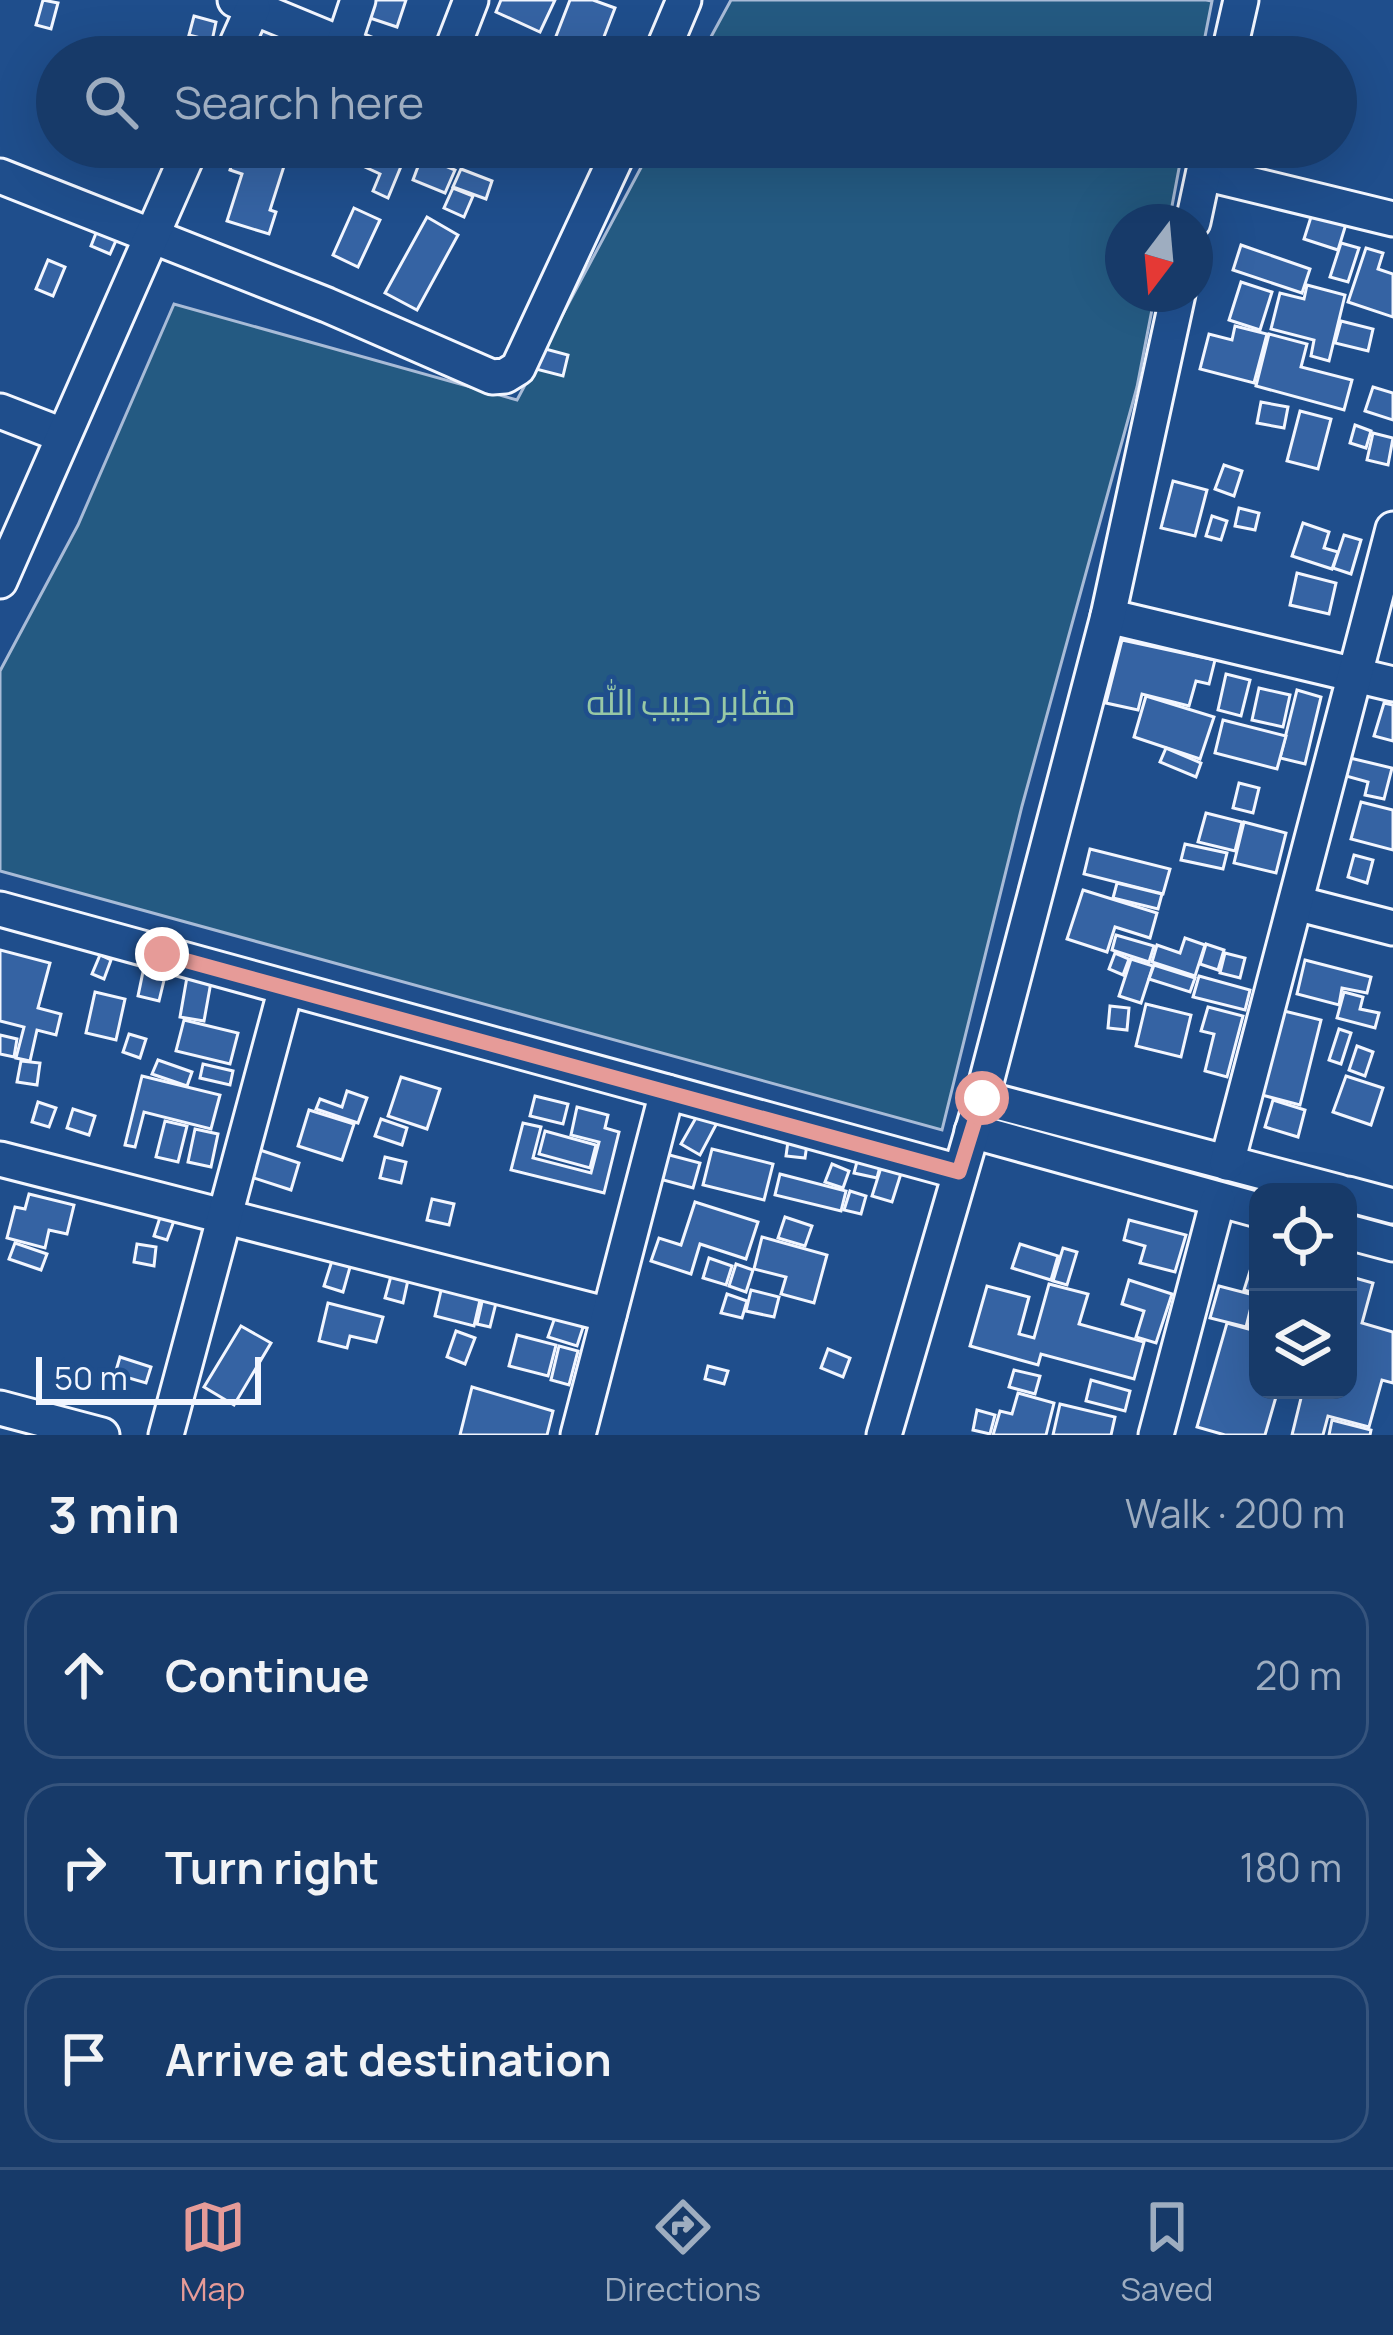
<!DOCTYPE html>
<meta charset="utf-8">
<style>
:root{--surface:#173a69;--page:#244571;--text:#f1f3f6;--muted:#9eadc0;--line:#36547d;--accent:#e69b98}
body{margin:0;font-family:Manrope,Cairo,sans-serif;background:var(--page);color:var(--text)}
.controls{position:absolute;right:36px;bottom:36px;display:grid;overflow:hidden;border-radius:24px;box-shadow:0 12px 48px #0002}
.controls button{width:108px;height:108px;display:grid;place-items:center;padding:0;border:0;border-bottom:3px solid var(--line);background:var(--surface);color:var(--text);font:60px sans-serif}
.compass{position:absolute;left:1105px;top:204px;width:108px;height:108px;border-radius:50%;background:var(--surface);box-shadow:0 12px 48px #0002;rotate:196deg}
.scale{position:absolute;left:36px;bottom:30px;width:225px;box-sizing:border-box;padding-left:12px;border:6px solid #f2f6ff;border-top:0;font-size:33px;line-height:42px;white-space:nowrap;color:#f2f6ff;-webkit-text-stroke:9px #1f4e8c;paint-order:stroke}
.stop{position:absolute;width:36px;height:36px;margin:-27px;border:9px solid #e69b98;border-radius:50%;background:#fff}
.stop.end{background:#e69b98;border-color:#fff;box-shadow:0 3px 12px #0008}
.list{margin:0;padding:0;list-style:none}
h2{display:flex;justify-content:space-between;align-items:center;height:156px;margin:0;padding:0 48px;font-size:51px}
h2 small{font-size:39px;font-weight:400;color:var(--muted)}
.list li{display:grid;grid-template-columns:78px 1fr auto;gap:36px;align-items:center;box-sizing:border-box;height:168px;margin:0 24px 24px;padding:0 24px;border:3px solid var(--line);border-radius:36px}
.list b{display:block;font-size:45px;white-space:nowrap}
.list em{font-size:39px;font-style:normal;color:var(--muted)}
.icon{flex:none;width:66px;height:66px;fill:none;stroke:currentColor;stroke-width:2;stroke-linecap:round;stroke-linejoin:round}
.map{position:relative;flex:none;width:1393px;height:1435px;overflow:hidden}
.search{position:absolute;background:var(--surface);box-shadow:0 12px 48px #0002;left:36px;right:36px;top:36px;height:132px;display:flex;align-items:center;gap:30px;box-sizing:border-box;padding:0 42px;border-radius:66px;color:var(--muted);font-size:45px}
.sheet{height:732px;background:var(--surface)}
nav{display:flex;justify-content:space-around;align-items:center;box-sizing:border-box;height:168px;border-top:3px solid var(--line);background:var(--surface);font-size:33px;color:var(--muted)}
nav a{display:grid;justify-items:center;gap:6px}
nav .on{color:var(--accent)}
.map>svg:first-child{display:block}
.green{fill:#245a82;stroke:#a8bbd7;stroke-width:3}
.building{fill:#3563a3;stroke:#f2f6ff;stroke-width:3}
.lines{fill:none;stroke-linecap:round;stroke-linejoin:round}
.minor-casing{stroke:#f2f6ff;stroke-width:39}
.minor{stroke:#1f4e8c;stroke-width:33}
.route{stroke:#e69b98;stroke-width:15}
.labels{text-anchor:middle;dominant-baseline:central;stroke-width:9;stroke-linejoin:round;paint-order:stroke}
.park-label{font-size:36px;fill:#97c8a6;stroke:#1f4e8c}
</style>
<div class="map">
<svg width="1393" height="1435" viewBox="0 0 1393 1435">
<rect width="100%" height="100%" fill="#1f4e8c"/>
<g class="green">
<polygon points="731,0 1206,0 1212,1 1201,57 700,57"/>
<polygon points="652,147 1183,147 1169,222 1123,222 1123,294 1155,294 1137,387 1022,806 942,1130 0,871 0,671 78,525 174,304 517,400"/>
</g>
<g class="building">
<polygon points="43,0 58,3 51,29 36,25"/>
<polygon points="376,0 406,0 397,27 370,18"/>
<polygon points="501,0 555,0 540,32 496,12"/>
<polygon points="570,0 593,0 615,8 597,55 603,57 548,57"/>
<polygon points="194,16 216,22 212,41 189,35"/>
<polygon points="262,29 282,34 276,57 254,57"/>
<polygon points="373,147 409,147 388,198 373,191 380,174 365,167"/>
<polygon points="237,148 285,163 270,210 276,212 269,234 227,221 242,174 230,170"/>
<polygon points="422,156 455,170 445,193 413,180"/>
<polygon points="461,169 492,181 486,199 453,187"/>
<polygon points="453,188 473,196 464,217 444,208"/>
<polygon points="1262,202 1350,211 1338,250 1304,239 1311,217"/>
<polygon points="354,208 380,220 358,267 333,255"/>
<polygon points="427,217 458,235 417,310 385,293"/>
<polygon points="98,228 118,236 110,254 91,246"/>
<polygon points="1341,243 1359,248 1348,282 1330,277"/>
<polygon points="1241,245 1310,269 1302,293 1233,270"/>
<polygon points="1366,248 1383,253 1378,269 1393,274 1393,317 1348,302"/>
<polygon points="48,260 65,267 53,296 36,289"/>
<polygon points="1241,282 1272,292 1260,330 1229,320"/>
<polygon points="1307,285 1345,295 1329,361 1311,356 1314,340 1271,329 1280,293 1304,299"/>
<polygon points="1341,321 1373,329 1368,351 1335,343"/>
<polygon points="1235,326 1267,334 1254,383 1200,369 1209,334 1232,340"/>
<polygon points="1269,334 1307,344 1301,367 1352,380 1344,410 1256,386"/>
<polygon points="538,347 568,355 563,376 532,368"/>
<polygon points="1373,387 1393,393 1393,420 1365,411"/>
<polygon points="1261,402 1288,407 1284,428 1257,423"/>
<polygon points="1300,411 1331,419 1318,469 1287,461"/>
<polygon points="1355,425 1371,431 1366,448 1350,443"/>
<polygon points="1373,433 1393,438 1388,465 1367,460"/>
<polygon points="1224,465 1242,471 1234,496 1215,489"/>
<polygon points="1173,481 1207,490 1195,536 1161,528"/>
<polygon points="1239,508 1259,513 1255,530 1235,526"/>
<polygon points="1212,516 1227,521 1221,540 1206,536"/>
<polygon points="1303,523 1329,532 1324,548 1338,552 1332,569 1292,556"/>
<polygon points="1344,535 1361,540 1351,574 1333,568"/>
<polygon points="1297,573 1336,583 1329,614 1290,605"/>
<polygon points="1122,640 1215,660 1209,684 1196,681 1189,706 1142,694 1138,710 1106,703"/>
<polygon points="1226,674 1250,680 1241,716 1218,710"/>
<polygon points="1259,688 1290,695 1283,727 1252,720"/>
<polygon points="1297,690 1321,697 1305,764 1280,758"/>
<polygon points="1146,696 1214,717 1200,759 1134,737"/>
<polygon points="1384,703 1393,705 1393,741 1374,736"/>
<polygon points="1223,720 1286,736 1277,769 1215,753"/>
<polygon points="1166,748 1201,763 1196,777 1160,762"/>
<polygon points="1350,758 1392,768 1384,799 1365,795 1368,782 1346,776"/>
<polygon points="1239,783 1259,788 1253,813 1233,808"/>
<polygon points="1361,802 1393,810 1393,850 1351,839"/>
<polygon points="1206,813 1242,822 1235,851 1198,842"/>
<polygon points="1244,822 1286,833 1276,873 1234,863"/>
<polygon points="1185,844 1227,853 1223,869 1181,860"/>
<polygon points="1090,849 1170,869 1163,894 1084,874"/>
<polygon points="1354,855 1373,860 1367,883 1348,877"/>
<polygon points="1117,883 1162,894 1158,909 1113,898"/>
<polygon points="1083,890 1157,913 1150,938 1115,927 1107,952 1067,939"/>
<polygon points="1116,935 1154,946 1149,962 1112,950"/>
<polygon points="1185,938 1205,945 1195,976 1152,962 1157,945 1180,953"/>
<polygon points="1206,944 1224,950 1218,970 1200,964"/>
<polygon points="0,950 50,963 38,1008 61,1014 56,1035 37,1030 30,1061 16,1058 24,1027 0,1021"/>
<polygon points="1115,953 1129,959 1123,975 1109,969"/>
<polygon points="1225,953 1245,958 1240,978 1220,973"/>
<polygon points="100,955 111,960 104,979 92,974"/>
<polygon points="1131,959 1153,966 1141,1003 1119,996"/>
<polygon points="1305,960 1371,977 1367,993 1342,988 1339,1005 1297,994"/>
<polygon points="1154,965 1195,978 1190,992 1149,979"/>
<polygon points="144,967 166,972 159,1001 138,996"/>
<polygon points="1199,976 1250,990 1245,1010 1193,997"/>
<polygon points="187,977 211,982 204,1021 180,1017"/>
<polygon points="95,992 125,999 116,1040 86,1033"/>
<polygon points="1344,992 1363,997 1360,1009 1379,1013 1375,1028 1337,1018"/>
<polygon points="1146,1004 1191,1015 1181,1057 1136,1046"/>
<polygon points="1110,1006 1129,1008 1127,1030 1108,1028"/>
<polygon points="1208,1007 1243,1016 1227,1077 1205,1071 1214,1034 1201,1031"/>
<polygon points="1280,1010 1321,1020 1300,1105 1258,1094"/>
<polygon points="184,1020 238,1033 230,1064 176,1051"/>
<polygon points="1339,1029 1351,1033 1341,1064 1329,1060"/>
<polygon points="129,1034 146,1039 140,1058 123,1052"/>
<polygon points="0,1035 17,1039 14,1057 0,1054"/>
<polygon points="1357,1046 1373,1052 1365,1076 1349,1070"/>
<polygon points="158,1060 192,1072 187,1086 152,1074"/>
<polygon points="21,1061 40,1063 37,1085 17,1082"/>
<polygon points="203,1064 233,1071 230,1085 200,1078"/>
<polygon points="142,1076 220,1095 211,1129 144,1112 135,1147 125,1145"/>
<polygon points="1346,1076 1383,1088 1371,1125 1333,1112"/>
<polygon points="401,1077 440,1089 427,1129 388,1116"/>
<polygon points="347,1091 367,1098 358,1123 316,1109 320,1099 342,1107"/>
<polygon points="535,1096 568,1104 563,1124 530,1116"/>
<polygon points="1273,1100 1305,1110 1298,1137 1265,1127"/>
<polygon points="38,1102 56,1108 49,1127 32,1122"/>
<polygon points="577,1107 608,1115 605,1128 619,1132 604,1193 511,1170 523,1123 541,1127 533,1158 591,1173 599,1142 571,1135"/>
<polygon points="73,1109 95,1116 89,1135 67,1128"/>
<polygon points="701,1109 719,1119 700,1155 681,1144"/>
<polygon points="309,1110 354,1124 342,1160 298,1146"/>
<polygon points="381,1119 407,1128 402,1145 375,1136"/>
<polygon points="165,1121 187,1126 178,1162 156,1157"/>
<polygon points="195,1129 218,1134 211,1167 188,1162"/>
<polygon points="545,1131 596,1145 590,1168 539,1154"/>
<polygon points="789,1134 808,1137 805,1158 786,1156"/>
<polygon points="257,1149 299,1163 291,1190 248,1176"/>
<polygon points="712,1149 773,1164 764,1200 703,1185"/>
<polygon points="658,1152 700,1163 693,1188 652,1177"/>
<polygon points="859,1154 882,1159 877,1178 854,1173"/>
<polygon points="385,1157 406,1162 401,1183 380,1178"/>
<polygon points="884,1158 904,1164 892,1202 872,1196"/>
<polygon points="832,1164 849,1171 843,1188 825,1182"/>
<polygon points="780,1174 846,1191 841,1211 775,1195"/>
<polygon points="850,1191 866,1196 861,1214 844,1210"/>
<polygon points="29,1194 74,1205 67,1234 49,1230 45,1248 7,1238 15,1207 25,1209"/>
<polygon points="432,1199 454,1204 449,1225 427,1220"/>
<polygon points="165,1202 179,1207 167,1240 154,1236"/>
<polygon points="695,1202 758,1222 746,1259 700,1244 691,1274 651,1261 659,1238 681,1245"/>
<polygon points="785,1217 812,1226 805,1246 778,1238"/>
<polygon points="1129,1220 1186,1235 1175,1272 1140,1263 1145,1246 1124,1240"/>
<polygon points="762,1237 827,1255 814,1303 781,1294 786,1277 754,1269"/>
<polygon points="15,1243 47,1254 41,1270 9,1259"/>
<polygon points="137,1244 156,1247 154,1266 134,1262"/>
<polygon points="1020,1244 1058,1256 1051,1280 1012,1268"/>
<polygon points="336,1248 354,1253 343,1292 324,1286"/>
<polygon points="1063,1248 1077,1252 1067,1285 1053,1281"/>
<polygon points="1256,1252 1258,1253 1258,1294 1244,1290"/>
<polygon points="709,1258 732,1266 726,1285 703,1278"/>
<polygon points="736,1264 753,1270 746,1292 729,1286"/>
<polygon points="391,1276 408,1280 403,1303 385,1298"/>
<polygon points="1348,1276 1373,1283 1362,1323 1393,1332 1393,1383 1382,1380 1369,1427 1328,1416 1323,1435 1292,1435 1303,1390 1348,1390"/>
<polygon points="444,1278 483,1287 474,1326 435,1316"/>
<polygon points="1129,1280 1172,1294 1156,1343 1136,1337 1144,1311 1122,1304"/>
<polygon points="486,1284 500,1287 490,1327 477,1324"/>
<polygon points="1049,1284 1088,1294 1079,1324 1144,1342 1134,1379 1041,1354 1038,1365 970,1346 987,1286 1029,1297 1019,1334 1034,1338"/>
<polygon points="1219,1286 1254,1295 1246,1327 1210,1318"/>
<polygon points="751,1290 779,1297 774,1317 746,1311"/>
<polygon points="727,1294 747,1301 742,1318 721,1313"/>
<polygon points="1257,1295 1258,1390 1278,1390 1265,1435 1225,1435 1197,1427 1227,1323 1248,1329"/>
<polygon points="328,1303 383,1317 376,1342 350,1336 347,1348 319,1341"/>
<polygon points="560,1303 588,1312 577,1346 548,1337"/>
<polygon points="241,1326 271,1343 234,1405 204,1387"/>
<polygon points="456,1331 475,1338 465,1364 447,1357"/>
<polygon points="517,1335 556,1345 548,1376 509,1366"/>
<polygon points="559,1346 578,1351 569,1385 551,1380"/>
<polygon points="828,1349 850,1358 843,1377 821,1368"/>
<polygon points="120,1357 151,1367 146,1383 115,1374"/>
<polygon points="708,1366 728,1371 724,1384 705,1379"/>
<polygon points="1014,1370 1040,1376 1035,1394 1009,1387"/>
<polygon points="1091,1380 1130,1391 1125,1411 1086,1401"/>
<polygon points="472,1387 553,1411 547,1435 460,1435"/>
<polygon points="1018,1393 1054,1403 1046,1435 993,1435 1000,1411 1012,1414"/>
<polygon points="1060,1404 1115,1417 1111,1435 1053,1435"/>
<polygon points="977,1410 995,1415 990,1434 973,1430"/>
<polygon points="1332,1420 1371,1430 1370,1435 1329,1435"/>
</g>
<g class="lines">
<g class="minor-casing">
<g id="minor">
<polyline points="235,0 373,57"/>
<polyline points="343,45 358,0"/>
<polyline points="231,57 253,8"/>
<polyline points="449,57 471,0"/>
<polyline points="660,57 684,0"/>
<polyline points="1228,57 1241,0"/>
<polyline points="1204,173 1393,219"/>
<polyline points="0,176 327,305 492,377 505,376 518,368 621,147"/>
<polyline points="1193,222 1209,147"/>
<polyline points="0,411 62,435"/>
<polyline points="0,581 191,147"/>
<polyline points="1108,616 1393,684"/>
<polyline points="1296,903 1393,928"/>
<polyline points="0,909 959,1172"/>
<polyline points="982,1098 1339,1192"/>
<polyline points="972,1131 1258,1210"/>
<polyline points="0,1159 609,1315"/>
<polyline points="1227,1163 1393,529"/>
<polyline points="1348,1194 1393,1206"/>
<polyline points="1348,1232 1393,1244"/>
<polyline points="0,1408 102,1435"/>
<polyline points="166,1435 286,988"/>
<polyline points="578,1435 667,1092"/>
<polyline points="884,1435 982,1098 1108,616 1178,294"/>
<polyline points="1156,1435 1218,1200"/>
</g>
</g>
<use href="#minor" class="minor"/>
</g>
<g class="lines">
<polyline class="route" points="162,954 959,1172 982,1098"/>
</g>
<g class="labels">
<g class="park-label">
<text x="691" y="701">مقابر حبيب الله</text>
</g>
</g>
</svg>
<div class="controls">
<button><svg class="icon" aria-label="locate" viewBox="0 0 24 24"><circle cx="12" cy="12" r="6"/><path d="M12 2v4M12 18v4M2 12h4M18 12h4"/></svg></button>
<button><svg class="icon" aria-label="layers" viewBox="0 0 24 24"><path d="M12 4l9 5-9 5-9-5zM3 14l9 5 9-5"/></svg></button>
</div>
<svg class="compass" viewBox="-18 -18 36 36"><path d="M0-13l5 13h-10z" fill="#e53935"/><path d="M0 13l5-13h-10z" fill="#9eadc0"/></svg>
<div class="scale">50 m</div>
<div class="stop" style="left:982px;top:1098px"></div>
<div class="stop end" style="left:162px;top:954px"></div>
<div class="search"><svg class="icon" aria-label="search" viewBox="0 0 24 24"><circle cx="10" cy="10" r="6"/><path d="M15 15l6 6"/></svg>Search here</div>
</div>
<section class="sheet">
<h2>3 min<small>Walk · 200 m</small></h2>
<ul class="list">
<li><svg class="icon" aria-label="ahead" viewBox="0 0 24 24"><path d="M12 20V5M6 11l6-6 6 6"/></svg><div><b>Continue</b></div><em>20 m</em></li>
<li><svg class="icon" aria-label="right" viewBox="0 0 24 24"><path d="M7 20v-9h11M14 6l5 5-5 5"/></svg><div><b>Turn right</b></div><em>180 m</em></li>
<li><svg class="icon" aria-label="arrive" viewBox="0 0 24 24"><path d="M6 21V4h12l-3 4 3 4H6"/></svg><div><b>Arrive at destination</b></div></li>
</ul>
</section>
<nav>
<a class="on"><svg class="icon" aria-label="map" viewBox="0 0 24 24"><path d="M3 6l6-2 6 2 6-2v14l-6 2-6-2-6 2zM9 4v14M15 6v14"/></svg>Map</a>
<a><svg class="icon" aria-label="directions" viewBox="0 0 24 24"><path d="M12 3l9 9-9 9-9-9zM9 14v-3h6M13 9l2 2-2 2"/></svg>Directions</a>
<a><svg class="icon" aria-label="saved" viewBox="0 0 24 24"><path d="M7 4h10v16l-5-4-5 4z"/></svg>Saved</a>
</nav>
